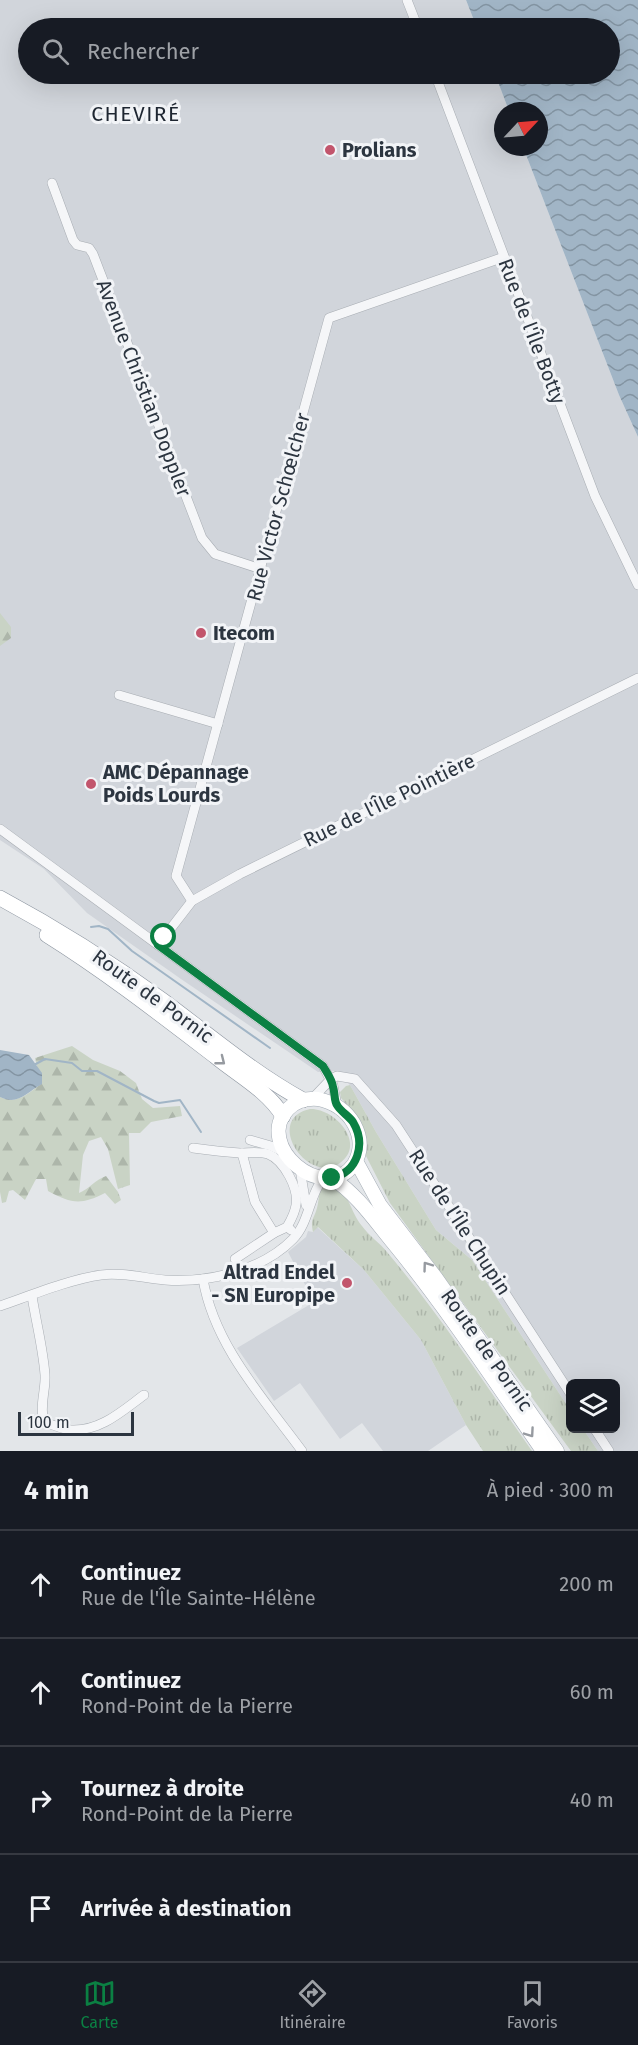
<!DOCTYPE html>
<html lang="fr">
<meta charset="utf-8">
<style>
:root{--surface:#171b24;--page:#242831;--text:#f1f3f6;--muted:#9ea1a6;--line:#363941;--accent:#0b8043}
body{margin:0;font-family:"Fira Sans",sans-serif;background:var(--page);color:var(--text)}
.controls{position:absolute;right:18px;bottom:18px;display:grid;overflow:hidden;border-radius:9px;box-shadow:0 6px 24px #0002}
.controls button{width:54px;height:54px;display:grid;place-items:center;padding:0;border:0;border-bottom:2px solid var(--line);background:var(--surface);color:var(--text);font:30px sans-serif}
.compass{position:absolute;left:494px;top:102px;width:54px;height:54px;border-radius:50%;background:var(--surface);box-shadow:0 6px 24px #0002;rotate:64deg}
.scale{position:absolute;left:18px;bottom:15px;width:116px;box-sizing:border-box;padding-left:6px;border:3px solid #2c3540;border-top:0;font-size:16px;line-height:21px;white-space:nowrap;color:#2c3540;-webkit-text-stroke:4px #f2f4f7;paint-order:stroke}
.stop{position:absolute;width:18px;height:18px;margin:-14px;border:4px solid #0b8043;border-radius:50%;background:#fff}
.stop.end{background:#0b8043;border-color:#fff;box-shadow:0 2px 6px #0008}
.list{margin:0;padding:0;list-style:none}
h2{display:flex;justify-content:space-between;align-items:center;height:78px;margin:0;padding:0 24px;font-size:26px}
h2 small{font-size:20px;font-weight:400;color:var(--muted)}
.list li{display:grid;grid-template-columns:39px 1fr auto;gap:18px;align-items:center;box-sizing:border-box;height:108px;padding:0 24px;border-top:2px solid var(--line)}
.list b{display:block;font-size:22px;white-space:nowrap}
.list p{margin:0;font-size:20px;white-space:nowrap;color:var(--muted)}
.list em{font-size:20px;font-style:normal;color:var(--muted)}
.icon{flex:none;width:33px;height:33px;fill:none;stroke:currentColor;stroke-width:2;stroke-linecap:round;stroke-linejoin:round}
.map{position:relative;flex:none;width:638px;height:1451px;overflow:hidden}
.search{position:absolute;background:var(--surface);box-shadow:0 6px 24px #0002;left:18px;right:18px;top:18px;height:66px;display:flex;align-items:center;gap:15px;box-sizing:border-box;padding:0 21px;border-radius:33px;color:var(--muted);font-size:22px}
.sheet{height:510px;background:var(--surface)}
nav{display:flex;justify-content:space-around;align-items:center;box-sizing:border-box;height:84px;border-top:2px solid var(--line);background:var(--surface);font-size:16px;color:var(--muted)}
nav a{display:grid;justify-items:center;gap:3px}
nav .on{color:var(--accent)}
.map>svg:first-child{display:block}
.built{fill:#d1d5db}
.grass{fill:url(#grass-tufts)}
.forest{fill:url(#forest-firs)}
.water{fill:url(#water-waves)}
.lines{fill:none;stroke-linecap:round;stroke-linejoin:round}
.stream{stroke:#a1b5c6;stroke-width:2}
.minor-casing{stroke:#a8adb3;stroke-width:10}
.primary-casing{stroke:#a3abb4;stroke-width:15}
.trunk-casing{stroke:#8b949f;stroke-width:16}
.minor{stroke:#f5f6f8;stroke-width:9}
.primary{stroke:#fff;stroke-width:14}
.trunk{stroke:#fff;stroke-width:15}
.oneway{stroke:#969aa0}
.route{stroke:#0b8043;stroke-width:8}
.poi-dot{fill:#c2556c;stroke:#f2f4f7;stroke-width:2}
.labels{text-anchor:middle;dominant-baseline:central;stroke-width:6;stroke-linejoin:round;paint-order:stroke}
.poi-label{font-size:20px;font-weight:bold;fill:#2c3540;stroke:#f2f4f7;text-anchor:start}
.street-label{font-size:20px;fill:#2c3540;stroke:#f2f4f7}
.neighbourhood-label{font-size:21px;letter-spacing:1.5px;fill:#1e2631;stroke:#f2f4f7}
</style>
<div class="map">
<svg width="638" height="1451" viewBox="0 0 638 1451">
<defs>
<pattern id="grass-tufts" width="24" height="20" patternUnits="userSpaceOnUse" patternTransform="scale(1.5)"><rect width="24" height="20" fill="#c9d3c5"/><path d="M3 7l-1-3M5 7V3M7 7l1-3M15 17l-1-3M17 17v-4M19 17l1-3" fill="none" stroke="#adb6aa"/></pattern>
<pattern id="forest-firs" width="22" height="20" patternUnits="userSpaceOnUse" patternTransform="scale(1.5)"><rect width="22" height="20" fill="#c9d3c5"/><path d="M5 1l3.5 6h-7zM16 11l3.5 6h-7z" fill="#adb6aa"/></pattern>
<pattern id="water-waves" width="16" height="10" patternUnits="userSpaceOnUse" patternTransform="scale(1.5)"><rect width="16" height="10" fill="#a1b5c6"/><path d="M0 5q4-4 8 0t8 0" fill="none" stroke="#8394a2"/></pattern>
</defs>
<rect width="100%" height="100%" fill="#e3e6e9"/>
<g class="built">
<polygon points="0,0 466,0 477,28 28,28 28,74 495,74 509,111 503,111 503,147 523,147 619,395 638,437 638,1451 598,1451 583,1429 616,1428 616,1384 570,1384 570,1410 472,1260 436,1230 376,1132 350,1085 334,1071 318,1072 181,979 87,913 44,869 0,840"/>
<polygon points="317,1227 364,1270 421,1340 466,1425 428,1451 383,1451 362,1423 340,1439 300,1383 274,1401 237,1348 314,1302 288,1252 306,1237 308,1231 313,1232"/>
</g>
<g class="grass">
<polygon points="350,1085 376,1132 436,1230 472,1260 570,1410 570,1428 583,1429 598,1451 571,1451 390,1203 365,1154 360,1124 352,1110 341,1098 340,1092 346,1086"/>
<path d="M310,1109C335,1108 367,1144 340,1163C308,1186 263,1119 310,1109Z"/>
<path d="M331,1183C351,1194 349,1210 362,1226C369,1236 380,1243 387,1252C440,1315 485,1384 532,1451H483L466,1425L421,1340L364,1270L318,1227L313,1232C310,1219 314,1219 317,1208C320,1197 317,1192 325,1184Z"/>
</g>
<g class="forest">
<polygon points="0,613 11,627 11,638 0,646"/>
<path d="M72,1046L93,1060L120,1071L136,1083L142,1099L153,1108L180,1106L182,1116L151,1122L140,1133H129L130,1185L118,1189L108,1149L101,1137L89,1141L83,1155L79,1193C89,1189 95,1180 106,1176L118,1192L121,1200L115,1204L105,1193C81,1205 72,1204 48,1191L46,1179H36L25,1200L13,1190L9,1191L6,1202L2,1203L0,1192V1097C17,1105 27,1094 41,1084L35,1058Z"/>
</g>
<g class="water">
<polygon points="466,0 638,0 638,437 619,395 523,147 539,147 539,111 509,111 495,74 610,74 610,28 477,28"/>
<path d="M0,1050L29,1055L42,1073V1084C27,1092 18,1106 0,1097Z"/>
</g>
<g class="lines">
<g class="stream">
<polyline points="91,927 99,926 108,929 132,951 270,1048"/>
<polyline points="34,1065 45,1059 72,1063 82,1071 97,1071 154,1101 159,1103 180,1100 201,1132"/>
</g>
<g class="minor-casing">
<g id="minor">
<polyline points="407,0 418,28"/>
<polyline points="435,74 595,496 638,585"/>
<polyline points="52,183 73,240 77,245 89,248 93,254 202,538 215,554 261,569"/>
<polyline points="119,695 218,724"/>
<polyline points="0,829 323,1066 333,1085 337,1106"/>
<polyline points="192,901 176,876 329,318 504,257"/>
<polyline points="158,945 192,901 240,874 638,678"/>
<polyline points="331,1079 337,1076 355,1079 396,1125 570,1393"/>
<polyline points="313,1098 331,1079"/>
<polyline points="250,1140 271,1146 286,1153"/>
<path d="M193,1148C208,1150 224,1152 240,1153C249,1153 258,1151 268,1154C284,1160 299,1189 296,1205C295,1213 291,1220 287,1227"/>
<polyline points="242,1153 255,1202 274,1233"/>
<polyline points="300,1169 306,1205"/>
<polyline points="235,1259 274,1233 287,1227 291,1230"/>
<path d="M203,1279C214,1345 263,1398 302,1451"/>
<path d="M32,1296C36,1322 43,1348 45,1375C46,1390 39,1406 44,1422C52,1424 63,1430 72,1430C101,1431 122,1411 144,1395"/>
<path d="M0,1306C29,1296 71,1279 101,1275C122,1272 143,1278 165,1280C207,1283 262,1271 293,1239C309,1223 309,1196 323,1178"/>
<polyline points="594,1428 609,1451"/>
</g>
</g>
<g class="primary-casing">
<g id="primary">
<path d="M318,1099C333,1102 346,1110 354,1124C361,1137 362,1151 354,1164C324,1206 253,1145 288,1109C296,1101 306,1098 318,1099Z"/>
<polyline points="356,1161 380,1205 436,1278 557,1451"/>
<path d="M332,1178C358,1195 375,1221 395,1245C448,1310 495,1382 543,1451"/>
</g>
</g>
<g class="trunk-casing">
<g id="trunk">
<path d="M0,898C56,928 110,962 162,1000C208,1034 252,1072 303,1100"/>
<path d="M47,935C106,972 160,1014 215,1056C238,1075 267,1090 283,1116"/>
</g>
</g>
<use href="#minor" class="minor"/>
<use href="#primary" class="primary"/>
<use href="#trunk" class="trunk"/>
</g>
<defs><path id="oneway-chevron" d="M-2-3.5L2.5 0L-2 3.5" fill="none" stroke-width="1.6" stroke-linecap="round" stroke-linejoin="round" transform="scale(1.5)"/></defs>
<g class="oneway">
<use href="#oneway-chevron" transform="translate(221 1061) rotate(38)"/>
<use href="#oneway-chevron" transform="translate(427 1266) rotate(-126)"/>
<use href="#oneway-chevron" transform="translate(530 1433) rotate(55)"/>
</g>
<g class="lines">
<path class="route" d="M164,937L158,945L323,1066C327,1073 332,1079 333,1087C335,1092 334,1101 337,1105C340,1111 349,1116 353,1122C366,1144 358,1172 332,1178"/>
</g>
<g class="poi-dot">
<circle cx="330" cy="150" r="6"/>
<circle cx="201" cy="633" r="6"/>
<circle cx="91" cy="784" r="6"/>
<circle cx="347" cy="1283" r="6"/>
</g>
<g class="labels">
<g class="poi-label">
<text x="342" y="150">Prolians</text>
<text x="213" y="633">Itecom</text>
<text x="103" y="772">AMC Dépannage<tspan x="103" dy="23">Poids Lourds</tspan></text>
<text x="335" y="1272" text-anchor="end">Altrad Endel<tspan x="335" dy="23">- SN Europipe</tspan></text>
</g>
<g class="street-label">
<text transform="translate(532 331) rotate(69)">Rue de l'Île Botty</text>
<text transform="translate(144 388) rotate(69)">Avenue Christian Doppler</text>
<text transform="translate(278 507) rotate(-75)">Rue Victor Schœlcher</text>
<text transform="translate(389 800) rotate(-26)">Rue de l'Île Pointière</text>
<text transform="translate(153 996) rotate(36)">Route de Pornic</text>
<text transform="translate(460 1222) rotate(57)">Rue de l'Île Chupin</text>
<text transform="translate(487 1350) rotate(55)">Route de Pornic</text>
</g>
<g class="neighbourhood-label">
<text x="136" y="114">CHEVIRÉ</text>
</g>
</g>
</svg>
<div class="controls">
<button><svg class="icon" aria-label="layers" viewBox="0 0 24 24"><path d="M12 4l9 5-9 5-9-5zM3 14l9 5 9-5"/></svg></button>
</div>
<svg class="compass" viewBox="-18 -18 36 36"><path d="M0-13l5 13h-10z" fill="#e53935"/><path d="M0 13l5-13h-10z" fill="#9ea1a6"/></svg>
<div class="scale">100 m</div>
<div class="stop" style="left:164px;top:937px"></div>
<div class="stop end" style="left:332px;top:1178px"></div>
<div class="search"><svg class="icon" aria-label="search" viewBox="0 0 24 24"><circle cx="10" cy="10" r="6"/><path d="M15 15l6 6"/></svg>Rechercher</div>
</div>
<section class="sheet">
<h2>4 min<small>À pied · 300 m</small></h2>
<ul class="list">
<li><svg class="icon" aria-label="ahead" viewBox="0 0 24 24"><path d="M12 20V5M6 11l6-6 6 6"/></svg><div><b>Continuez</b><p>Rue de l'Île Sainte-Hélène</p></div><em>200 m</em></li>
<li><svg class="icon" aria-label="ahead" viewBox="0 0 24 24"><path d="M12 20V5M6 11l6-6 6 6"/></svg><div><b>Continuez</b><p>Rond-Point de la Pierre</p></div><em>60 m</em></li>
<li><svg class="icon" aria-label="right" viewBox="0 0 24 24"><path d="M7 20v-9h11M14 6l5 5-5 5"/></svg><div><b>Tournez à droite</b><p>Rond-Point de la Pierre</p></div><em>40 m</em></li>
<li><svg class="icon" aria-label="arrive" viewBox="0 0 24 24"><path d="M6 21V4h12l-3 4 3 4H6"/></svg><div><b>Arrivée à destination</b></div></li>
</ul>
</section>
<nav>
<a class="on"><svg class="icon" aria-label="map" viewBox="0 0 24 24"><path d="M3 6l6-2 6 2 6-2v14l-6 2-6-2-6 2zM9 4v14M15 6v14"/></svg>Carte</a>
<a><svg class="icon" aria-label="directions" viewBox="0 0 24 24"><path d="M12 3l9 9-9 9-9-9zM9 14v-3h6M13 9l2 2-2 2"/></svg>Itinéraire</a>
<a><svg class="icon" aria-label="saved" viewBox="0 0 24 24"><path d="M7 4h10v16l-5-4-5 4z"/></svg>Favoris</a>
</nav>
